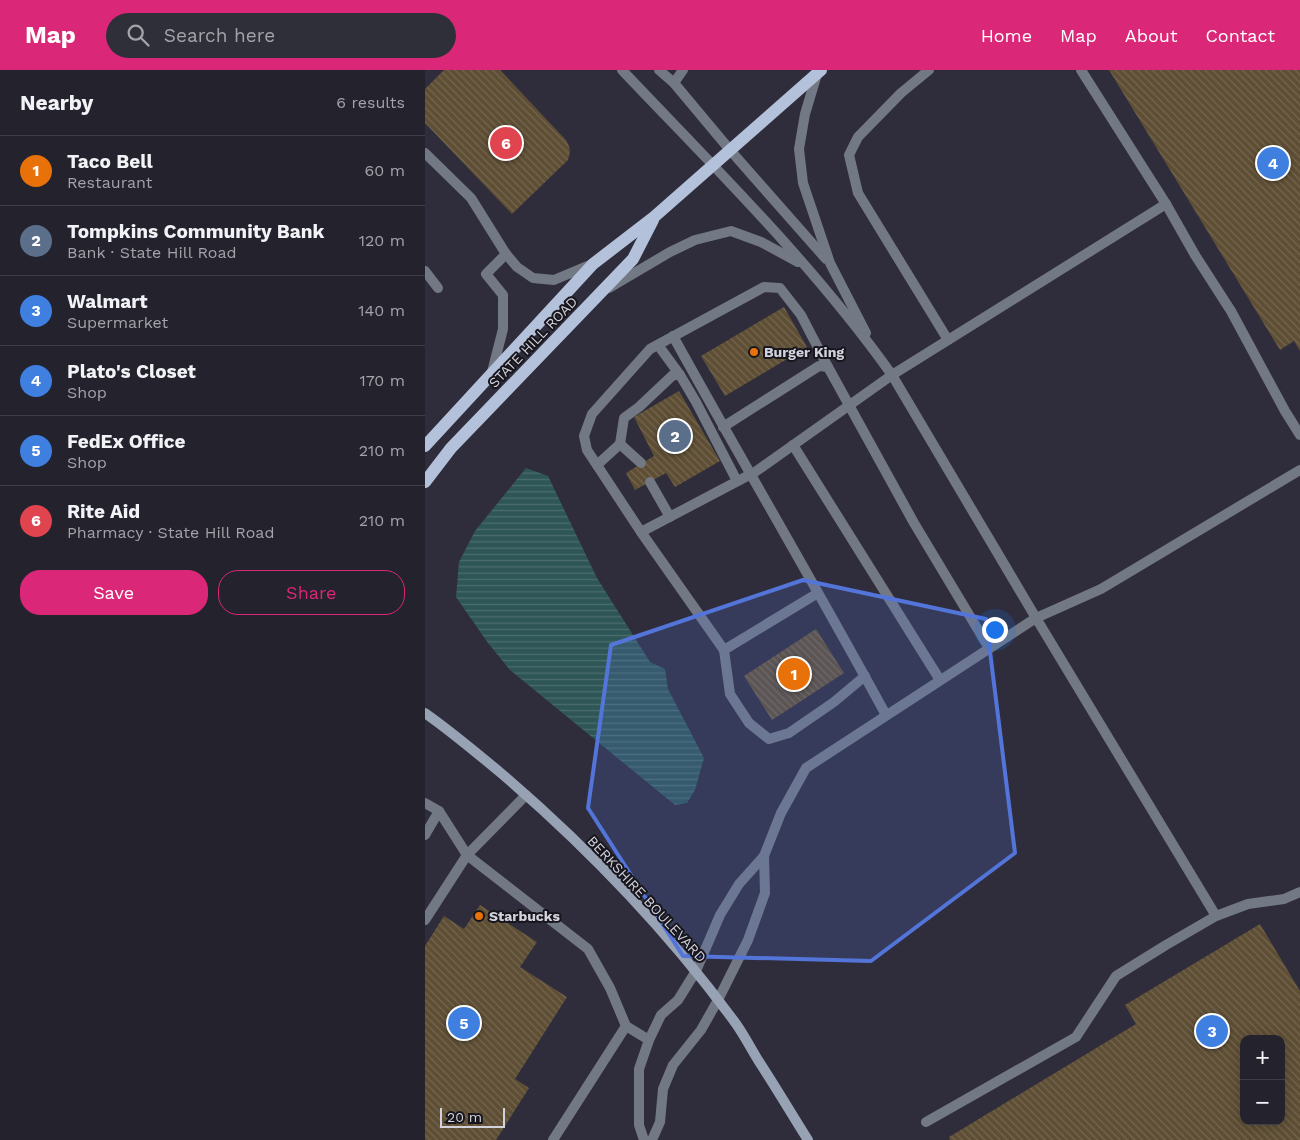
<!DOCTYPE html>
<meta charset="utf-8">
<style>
:root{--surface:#23222d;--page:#2f2f39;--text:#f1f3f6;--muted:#a3a4aa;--line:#403f49;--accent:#db2777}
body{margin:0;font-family:"Work Sans",sans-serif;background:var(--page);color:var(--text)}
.controls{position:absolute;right:15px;bottom:15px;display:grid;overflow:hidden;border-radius:10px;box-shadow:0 2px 12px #0003}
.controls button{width:45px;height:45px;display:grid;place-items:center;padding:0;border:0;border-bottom:1px solid var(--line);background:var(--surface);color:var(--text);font:25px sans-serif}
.scale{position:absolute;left:15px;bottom:12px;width:65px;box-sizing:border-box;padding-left:5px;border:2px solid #d2d1dc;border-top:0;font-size:14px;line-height:18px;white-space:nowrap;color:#d2d1dc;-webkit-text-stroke:4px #17161d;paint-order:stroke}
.you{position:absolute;left:569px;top:559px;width:18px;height:18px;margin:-12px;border:4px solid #fff;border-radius:50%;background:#1a73e8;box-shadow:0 0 0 8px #1a73e833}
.badge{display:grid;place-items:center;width:32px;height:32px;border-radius:50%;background:var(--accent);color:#fff;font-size:16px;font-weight:700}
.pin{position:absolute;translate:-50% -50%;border:2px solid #fff;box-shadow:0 1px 5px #0006}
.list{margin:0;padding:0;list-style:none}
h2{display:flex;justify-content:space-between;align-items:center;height:65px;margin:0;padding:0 20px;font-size:21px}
h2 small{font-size:16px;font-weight:400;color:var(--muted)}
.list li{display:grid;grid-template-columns:32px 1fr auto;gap:15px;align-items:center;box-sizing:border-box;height:70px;padding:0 20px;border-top:1px solid var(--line)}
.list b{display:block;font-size:19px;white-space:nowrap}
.list p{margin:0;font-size:16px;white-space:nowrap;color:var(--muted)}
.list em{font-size:16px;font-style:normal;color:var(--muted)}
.actions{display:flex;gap:10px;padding:15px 20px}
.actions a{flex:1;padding:11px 0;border:1px solid var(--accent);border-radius:20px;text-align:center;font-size:18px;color:var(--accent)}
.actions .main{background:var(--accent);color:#fff}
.icon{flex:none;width:28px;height:28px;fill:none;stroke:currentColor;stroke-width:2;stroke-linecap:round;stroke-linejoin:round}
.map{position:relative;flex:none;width:875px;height:1070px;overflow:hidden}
header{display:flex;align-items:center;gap:30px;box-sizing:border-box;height:70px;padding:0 25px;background:var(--accent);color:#fff}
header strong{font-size:24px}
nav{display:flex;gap:28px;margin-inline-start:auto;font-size:18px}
.search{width:350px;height:45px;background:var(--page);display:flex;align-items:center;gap:12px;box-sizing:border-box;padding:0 18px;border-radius:28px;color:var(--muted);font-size:19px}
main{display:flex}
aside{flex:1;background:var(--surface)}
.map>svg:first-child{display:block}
.water{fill:url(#water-rules)}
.building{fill:url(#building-back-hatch);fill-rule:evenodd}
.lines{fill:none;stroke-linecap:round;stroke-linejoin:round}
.service{stroke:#727984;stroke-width:10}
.secondary{stroke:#97a2b5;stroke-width:10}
.primary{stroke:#b3c2da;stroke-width:12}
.marked{fill:#5375d9;fill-opacity:0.2;stroke:#5375d9;stroke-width:4;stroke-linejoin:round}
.food-dot{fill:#e8710a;stroke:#17161d;stroke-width:2}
.labels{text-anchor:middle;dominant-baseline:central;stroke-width:4;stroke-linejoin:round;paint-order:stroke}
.street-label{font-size:14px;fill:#d2d1dc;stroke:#17161d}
.poi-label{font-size:14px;font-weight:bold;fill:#d2d1dc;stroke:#17161d;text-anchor:start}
</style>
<header>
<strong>Map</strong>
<div class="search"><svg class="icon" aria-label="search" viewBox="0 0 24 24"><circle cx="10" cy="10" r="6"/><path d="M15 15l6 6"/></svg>Search here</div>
<nav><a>Home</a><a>Map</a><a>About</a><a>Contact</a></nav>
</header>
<main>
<aside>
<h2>Nearby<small>6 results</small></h2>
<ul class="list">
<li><span class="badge" style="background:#e8710a">1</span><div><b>Taco Bell</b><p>Restaurant</p></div><em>60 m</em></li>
<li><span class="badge" style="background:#5c6f8a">2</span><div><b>Tompkins Community Bank</b><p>Bank · State Hill Road</p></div><em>120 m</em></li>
<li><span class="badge" style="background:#3f7fe0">3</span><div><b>Walmart</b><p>Supermarket</p></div><em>140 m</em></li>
<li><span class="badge" style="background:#3f7fe0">4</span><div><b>Plato's Closet</b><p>Shop</p></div><em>170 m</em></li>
<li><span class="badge" style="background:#3f7fe0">5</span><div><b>FedEx Office</b><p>Shop</p></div><em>210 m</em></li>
<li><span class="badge" style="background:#e0444e">6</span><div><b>Rite Aid</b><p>Pharmacy · State Hill Road</p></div><em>210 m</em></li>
</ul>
<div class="actions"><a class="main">Save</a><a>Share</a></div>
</aside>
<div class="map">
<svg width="875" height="1070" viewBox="0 0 875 1070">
<defs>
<pattern id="water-rules" width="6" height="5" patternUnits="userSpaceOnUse" patternTransform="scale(1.25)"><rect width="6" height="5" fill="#2f5656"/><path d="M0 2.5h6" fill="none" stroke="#4c6d6e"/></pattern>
<pattern id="building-back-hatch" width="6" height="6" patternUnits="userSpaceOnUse" patternTransform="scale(1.25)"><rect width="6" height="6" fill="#5e4e34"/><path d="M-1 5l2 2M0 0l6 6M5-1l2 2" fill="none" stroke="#746651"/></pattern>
</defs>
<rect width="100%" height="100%" fill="#2f2d3c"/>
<polygon class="water" points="101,398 123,406 172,508 225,592 240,599 243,619 279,688 270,720 262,733 250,735 85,600 63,573 31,527 34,492 50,461"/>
<g class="building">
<polygon points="19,0 75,0 141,70 144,76 145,82 143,90 87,144 0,53 0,19"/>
<polygon points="684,0 875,0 875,281 869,271 855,280"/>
<polygon points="359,237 382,277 300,326 276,286"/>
<polygon points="254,321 295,391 250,417 241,403 210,420 201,403 229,386 209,347"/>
<polygon points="391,559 419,603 347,650 319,606"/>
<polygon points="55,835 112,872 95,897 142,927 90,1009 104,1018 71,1070 0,1070 0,876 19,846 39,859"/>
<path d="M835,854L875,921V1070H525L524,1067L711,954L700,935ZM819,969H856V1051H819Z"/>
</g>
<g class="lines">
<g class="service">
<path d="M197,0C290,98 388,194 467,305L611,548L791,846"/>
<polyline points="234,0 249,13 305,80 401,189"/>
<polyline points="504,0 476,23 433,67 424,85 433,123 523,270"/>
<polyline points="656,0 741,134 770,185 806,241 860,341 875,365"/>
<polyline points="392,4 380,44 374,79 378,113 405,193 441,263"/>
<polyline points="249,13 258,0"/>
<polyline points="0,83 46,128 81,184 61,204 78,225 78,259 67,302"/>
<polyline points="81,184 92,197 108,208 129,210 167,194"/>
<polyline points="0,201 13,218"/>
<polyline points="184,218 245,182 270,170 306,161 336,172 373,192"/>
<path d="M248,266C318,393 392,518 461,645"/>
<polyline points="233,275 255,305"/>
<polyline points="298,357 394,296 403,297 489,453 564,578"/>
<polyline points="195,374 216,393"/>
<polyline points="368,375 515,610"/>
<polyline points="172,395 195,374 199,348 214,337 248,305 255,305 271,332 312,411"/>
<polyline points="225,412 245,447"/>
<polyline points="216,462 330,402 467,305 741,134"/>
<polyline points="393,523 299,580 305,624 324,653 344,669 364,663 409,632 440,606"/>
<polyline points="299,580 216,462 162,380 159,366 167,344 225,279 339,217 355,218 376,245 403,297"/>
<polyline points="0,733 14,741 42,785 163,879 185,918 201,956 224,970"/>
<polyline points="0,765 14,741"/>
<polyline points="0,850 42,785 101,725"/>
<polyline points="501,1052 651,967 691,906 741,875 791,846 823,834 859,829 875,822"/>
<polyline points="128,1070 201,956"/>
<polyline points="219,1070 214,1055 214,999 224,970 236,945 253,930 271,901 295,845 314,814 339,786 356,743 381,698 611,548 676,519 875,400"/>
<polyline points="227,1070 235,1052 238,1019 248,995 276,960 293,930 323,870 340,823 339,786"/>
</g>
<path class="secondary" d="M0,643C27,662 52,683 77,704C162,777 242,860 309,951C318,963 325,977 333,990C350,1016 366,1043 383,1070"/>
<g class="primary">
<polyline points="0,376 168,194 229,147 396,0"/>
<polyline points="0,412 26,378 208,189 228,150"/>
</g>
</g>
<path class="marked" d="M378,510L561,549L590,783L446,891L258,886L163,738L186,575Z"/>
<g class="food-dot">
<circle cx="329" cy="282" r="5"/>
<circle cx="54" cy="846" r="5"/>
</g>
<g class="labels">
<g class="street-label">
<text transform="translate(108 272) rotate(-46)">STATE HILL ROAD</text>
<text transform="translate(222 829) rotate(47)">BERKSHIRE BOULEVARD</text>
</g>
<g class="poi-label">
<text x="339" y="282">Burger King</text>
<text x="64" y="846">Starbucks</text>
</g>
</g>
</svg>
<div class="controls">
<button>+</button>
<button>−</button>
</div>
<div class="scale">20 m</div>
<div class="you"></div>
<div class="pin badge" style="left:369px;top:604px;background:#e8710a">1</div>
<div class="pin badge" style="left:250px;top:366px;background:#5c6f8a">2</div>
<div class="pin badge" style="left:787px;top:961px;background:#3f7fe0">3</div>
<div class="pin badge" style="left:848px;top:93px;background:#3f7fe0">4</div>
<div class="pin badge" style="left:39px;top:953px;background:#3f7fe0">5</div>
<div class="pin badge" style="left:81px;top:73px;background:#e0444e">6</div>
</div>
</main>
